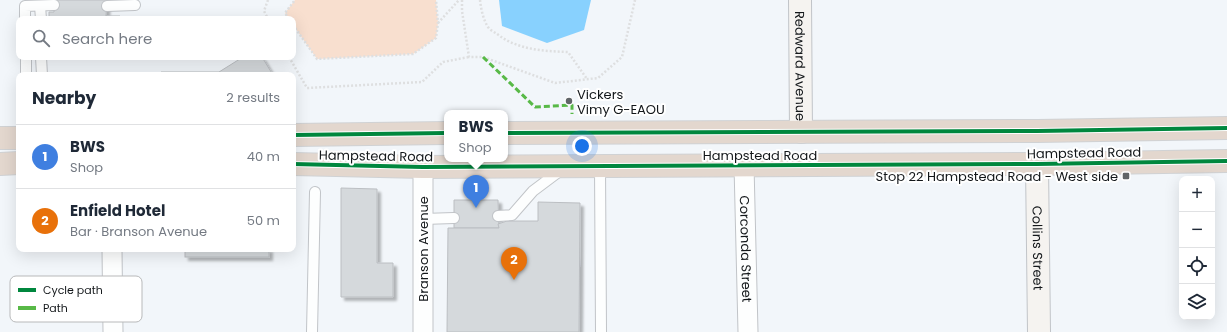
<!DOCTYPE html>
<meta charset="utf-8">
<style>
:root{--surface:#fff;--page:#f6f6f7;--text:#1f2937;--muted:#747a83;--line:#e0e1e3;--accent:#1a73e8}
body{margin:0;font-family:Poppins,sans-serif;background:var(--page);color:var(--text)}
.controls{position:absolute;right:12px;bottom:12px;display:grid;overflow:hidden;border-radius:8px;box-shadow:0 4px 16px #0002}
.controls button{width:36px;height:36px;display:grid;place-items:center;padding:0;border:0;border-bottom:1px solid var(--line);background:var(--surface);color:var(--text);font:20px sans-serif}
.you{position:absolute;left:582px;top:146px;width:14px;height:14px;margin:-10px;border:3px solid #fff;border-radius:50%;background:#1a73e8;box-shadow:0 0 0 6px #1a73e833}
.badge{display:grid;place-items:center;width:26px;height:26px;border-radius:50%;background:var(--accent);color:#fff;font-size:13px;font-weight:700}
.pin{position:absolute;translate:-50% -33px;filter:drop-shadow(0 1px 2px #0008)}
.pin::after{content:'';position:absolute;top:21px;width:14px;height:12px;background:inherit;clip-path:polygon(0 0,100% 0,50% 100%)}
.popup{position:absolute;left:444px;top:110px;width:64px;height:52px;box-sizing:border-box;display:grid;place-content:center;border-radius:8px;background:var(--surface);filter:drop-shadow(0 1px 3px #0005);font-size:13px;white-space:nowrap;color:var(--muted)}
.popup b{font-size:15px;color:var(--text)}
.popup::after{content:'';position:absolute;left:50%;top:100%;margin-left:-8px;border:8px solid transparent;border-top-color:var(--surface)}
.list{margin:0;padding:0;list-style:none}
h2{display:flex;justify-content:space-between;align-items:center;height:52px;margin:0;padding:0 16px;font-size:17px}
h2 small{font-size:13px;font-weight:400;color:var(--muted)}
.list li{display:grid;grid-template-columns:26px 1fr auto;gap:12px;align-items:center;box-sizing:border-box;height:64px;padding:0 16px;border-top:1px solid var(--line)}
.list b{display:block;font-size:15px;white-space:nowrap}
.list p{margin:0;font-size:13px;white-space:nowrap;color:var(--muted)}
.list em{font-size:13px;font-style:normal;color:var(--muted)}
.icon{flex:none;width:22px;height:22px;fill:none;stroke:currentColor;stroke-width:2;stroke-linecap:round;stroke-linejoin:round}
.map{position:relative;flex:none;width:1227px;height:332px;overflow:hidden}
.search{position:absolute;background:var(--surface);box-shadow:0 4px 16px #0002;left:16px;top:16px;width:280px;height:44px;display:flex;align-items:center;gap:10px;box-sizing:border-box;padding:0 14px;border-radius:8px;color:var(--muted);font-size:15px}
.panel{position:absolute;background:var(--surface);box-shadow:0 4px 16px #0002;left:16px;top:72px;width:280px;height:180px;border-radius:8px}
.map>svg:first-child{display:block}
.green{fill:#f8dfcf}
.water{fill:#88d1fe}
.building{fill:#d5d9dc;stroke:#bbbec2;filter:url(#shadow)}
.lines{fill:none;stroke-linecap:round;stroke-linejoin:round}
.lane-casing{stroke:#c1c4c8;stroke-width:12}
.street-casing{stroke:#c1c4c8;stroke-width:21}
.secondary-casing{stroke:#c1c4c8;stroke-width:24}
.highway-casing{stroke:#d0d2d4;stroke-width:24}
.path{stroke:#dedfe0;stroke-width:2.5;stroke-dasharray:2 2;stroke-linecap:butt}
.lane{stroke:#fdfefe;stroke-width:10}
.street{stroke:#fdfefe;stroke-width:19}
.secondary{stroke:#f5f3f0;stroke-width:22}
.highway{stroke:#e3d7ce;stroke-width:22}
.quiet{stroke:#58b947;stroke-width:3;stroke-dasharray:6 3;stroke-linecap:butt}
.cycleway-casing{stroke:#fff;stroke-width:6}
.cycleway{stroke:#00873e;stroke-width:4}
.poi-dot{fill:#616568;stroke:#fff;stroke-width:1.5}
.labels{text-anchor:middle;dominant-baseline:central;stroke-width:4;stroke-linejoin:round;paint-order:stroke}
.street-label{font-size:13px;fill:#13171a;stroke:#fff}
.poi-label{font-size:13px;fill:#13171a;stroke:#fff;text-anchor:start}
.key{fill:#fff;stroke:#b8b9ba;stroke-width:1}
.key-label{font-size:11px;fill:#13171a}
</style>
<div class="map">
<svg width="1227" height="332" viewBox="0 0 1227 332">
<defs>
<filter id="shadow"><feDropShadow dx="3.5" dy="3.5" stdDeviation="1" flood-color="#0004"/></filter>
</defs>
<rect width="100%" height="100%" fill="#f2f6fa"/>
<polygon class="green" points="295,0 436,0 438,23 436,38 413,54 317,59 293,25 293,19 289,19 285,13"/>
<polygon class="water" points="499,0 591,0 584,30 547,43 502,26"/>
<g class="building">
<polygon points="54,0 107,0 106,16 120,16 120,19 49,19 49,12 54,12"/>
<polygon points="243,57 262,57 273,75 161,75 161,72 219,72"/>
<polygon points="341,188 377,189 377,263 393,263 393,297 341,297"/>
<polygon points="454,200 498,200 499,228 454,228"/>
<polygon points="538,202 580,203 579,332 447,332 448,228 499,228 498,224 507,221 538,221"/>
<rect x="185" y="249" width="84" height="8"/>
</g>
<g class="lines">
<g class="lane-casing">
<g id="lane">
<polyline points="40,6 41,19"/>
<polyline points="107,6 135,5"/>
<polyline points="25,19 25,6 54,5"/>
<polyline points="26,57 26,75"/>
<polyline points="41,57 42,75"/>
<polyline points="600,166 601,332"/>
<polyline points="498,216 512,215 533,191 561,170"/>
<polyline points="423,219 454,218"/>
<polyline points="312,332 315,192"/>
</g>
</g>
<g class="street-casing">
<g id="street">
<path id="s1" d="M744,165L748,332"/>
<polyline points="112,249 113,332"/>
<polyline points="423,332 423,167"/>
</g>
</g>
<g class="secondary-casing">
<g id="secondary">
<path id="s2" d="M800,0L801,132"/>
<path id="s3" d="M1037,164L1039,332"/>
</g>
</g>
<g class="highway-casing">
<g id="highway">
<polyline points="505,133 1037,131 1227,128"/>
<polyline points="293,135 447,133"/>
<polyline points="0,138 19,138"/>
<polyline points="0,164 19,163"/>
<polyline points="293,164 423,167 1037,164 1227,161"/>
</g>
</g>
<g class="path">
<polyline points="268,0 264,11 268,19"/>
<polyline points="462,0 462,11 469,57 483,57 555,83 598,78 622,57 635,0"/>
<path d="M480,0C481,9 483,19 488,27C490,30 494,32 497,34C518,50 543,51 568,52L587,79"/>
<polyline points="289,19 285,13 295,0"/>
<polyline points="438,23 459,0"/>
<polyline points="293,25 317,59 413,54 436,38 438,23 436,0"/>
<polyline points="289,57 307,88 422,82 443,62 469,57"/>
</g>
<use href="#lane" class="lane"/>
<use href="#street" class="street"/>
<use href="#secondary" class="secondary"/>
<use href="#highway" class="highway"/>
<polyline class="quiet" points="483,57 535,107 572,105 572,114"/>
<g class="cycleway-casing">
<g id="cycleway">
<polyline points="505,133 1037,131 1227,128"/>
<polyline points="293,135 447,133"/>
<polyline points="293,164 423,167 1037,164 1227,161"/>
</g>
</g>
<use href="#cycleway" class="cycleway"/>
</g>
<g class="poi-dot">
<circle cx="569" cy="101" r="4"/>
<rect x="1122" y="172" width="8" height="8" rx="2"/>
</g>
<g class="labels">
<g class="street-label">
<text stroke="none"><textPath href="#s2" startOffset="66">Redward Avenue</textPath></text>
<text transform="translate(1084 153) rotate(-1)">Hampstead Road</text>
<text x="760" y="155">Hampstead Road</text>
<text transform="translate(376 156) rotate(1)">Hampstead Road</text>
<text stroke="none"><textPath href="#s3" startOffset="84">Collins Street</textPath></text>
<text transform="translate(423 249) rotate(-90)">Branson Avenue</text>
<text stroke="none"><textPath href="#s1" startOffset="84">Corconda Street</textPath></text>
</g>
<g class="poi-label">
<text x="577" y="94">Vickers<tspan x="577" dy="15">Vimy G-EAOU</tspan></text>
<text x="1118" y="176" text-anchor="end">Stop 22 Hampstead Road - West side</text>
</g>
</g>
<rect x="10" y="276" width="132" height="46" rx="6" class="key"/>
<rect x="18" y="288" width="18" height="4" fill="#00873e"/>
<rect x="18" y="306" width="18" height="4" fill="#58b947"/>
<g class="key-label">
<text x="43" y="294">Cycle path</text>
<text x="43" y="312">Path</text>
</g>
</svg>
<div class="controls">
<button>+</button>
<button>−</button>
<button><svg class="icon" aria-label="locate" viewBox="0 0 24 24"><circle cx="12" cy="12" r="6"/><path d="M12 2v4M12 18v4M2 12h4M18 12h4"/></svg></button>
<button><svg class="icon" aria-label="layers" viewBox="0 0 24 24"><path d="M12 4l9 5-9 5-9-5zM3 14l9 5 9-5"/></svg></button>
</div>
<div class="you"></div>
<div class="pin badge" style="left:476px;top:208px;background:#3f7fe0">1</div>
<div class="popup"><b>BWS</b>Shop</div>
<div class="pin badge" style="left:514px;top:280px;background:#e8710a">2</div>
<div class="search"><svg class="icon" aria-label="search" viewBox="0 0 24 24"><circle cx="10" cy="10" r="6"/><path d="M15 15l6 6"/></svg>Search here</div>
<section class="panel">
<h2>Nearby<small>2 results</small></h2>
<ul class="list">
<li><span class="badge" style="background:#3f7fe0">1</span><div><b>BWS</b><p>Shop</p></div><em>40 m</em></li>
<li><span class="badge" style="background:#e8710a">2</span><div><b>Enfield Hotel</b><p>Bar · Branson Avenue</p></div><em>50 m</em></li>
</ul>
</section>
</div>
